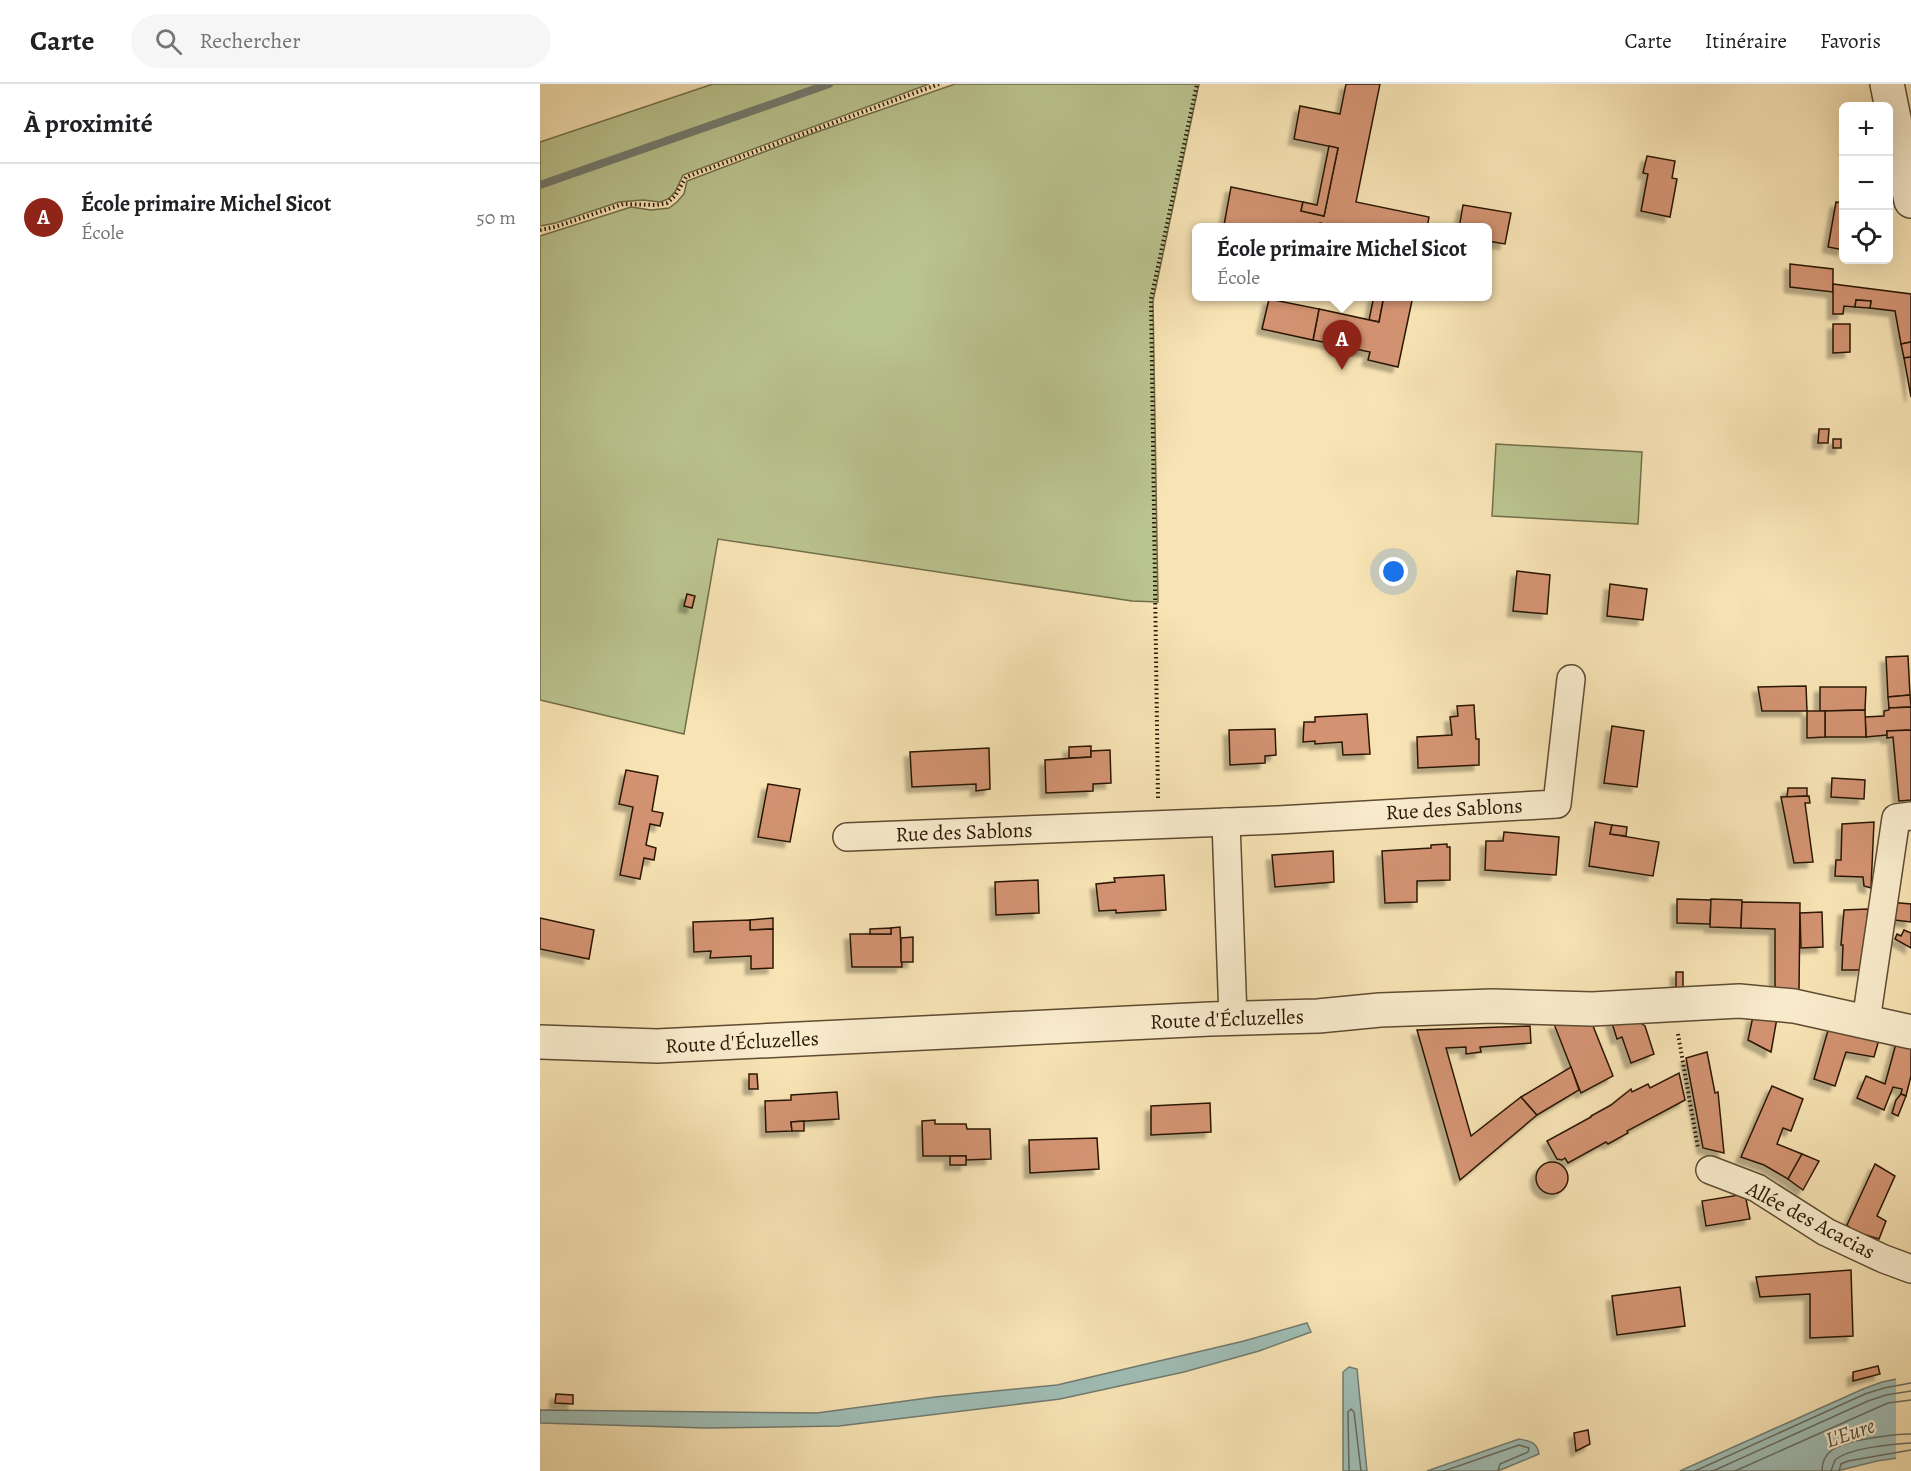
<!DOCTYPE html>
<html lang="fr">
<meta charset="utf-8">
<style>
:root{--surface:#fff;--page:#f6f6f6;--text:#202124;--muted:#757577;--line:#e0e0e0;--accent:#8f2418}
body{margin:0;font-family:Alegreya,serif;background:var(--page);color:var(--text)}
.controls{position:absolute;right:18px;top:18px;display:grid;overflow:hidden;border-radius:9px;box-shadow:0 6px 24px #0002}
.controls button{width:54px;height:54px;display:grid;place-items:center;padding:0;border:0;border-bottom:2px solid var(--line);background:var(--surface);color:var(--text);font:30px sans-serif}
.you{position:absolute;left:854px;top:488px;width:21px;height:21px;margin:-15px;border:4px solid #fff;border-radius:50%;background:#1a73e8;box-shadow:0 0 0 9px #1a73e833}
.badge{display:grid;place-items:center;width:39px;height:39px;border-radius:50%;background:var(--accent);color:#fff;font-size:20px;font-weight:700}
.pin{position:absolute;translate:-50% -50px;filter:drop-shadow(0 2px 3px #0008)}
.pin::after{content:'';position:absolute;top:32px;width:21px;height:18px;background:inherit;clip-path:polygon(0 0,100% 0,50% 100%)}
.popup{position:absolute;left:652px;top:139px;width:300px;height:78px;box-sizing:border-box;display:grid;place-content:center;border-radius:9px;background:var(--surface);filter:drop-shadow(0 2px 4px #0005);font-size:20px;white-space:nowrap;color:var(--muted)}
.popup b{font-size:22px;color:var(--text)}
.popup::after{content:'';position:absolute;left:50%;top:100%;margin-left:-12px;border:12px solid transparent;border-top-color:var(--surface)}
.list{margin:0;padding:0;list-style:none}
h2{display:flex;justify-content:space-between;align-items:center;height:78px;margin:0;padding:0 24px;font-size:26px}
h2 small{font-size:20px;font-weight:400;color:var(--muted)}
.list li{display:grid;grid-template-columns:39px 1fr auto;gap:18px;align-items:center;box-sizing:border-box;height:108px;padding:0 24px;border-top:2px solid var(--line)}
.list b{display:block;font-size:22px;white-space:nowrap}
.list p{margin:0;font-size:20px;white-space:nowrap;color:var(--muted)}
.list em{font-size:20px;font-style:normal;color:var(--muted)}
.icon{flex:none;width:33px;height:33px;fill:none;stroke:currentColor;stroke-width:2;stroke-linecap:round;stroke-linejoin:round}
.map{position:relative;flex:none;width:1371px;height:1387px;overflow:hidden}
header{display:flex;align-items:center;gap:36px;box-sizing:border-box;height:84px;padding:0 30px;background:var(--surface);border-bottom:2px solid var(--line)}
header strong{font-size:28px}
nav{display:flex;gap:33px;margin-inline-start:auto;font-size:21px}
.search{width:420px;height:54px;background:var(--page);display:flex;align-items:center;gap:15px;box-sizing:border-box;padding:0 21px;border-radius:33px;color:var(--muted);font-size:22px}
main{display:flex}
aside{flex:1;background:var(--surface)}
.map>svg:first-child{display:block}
.green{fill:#bac48f;stroke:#726e4a;stroke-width:1.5}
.water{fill:#9fbdb5;stroke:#717b6f;stroke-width:1.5}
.pier{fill:#f7e3b4}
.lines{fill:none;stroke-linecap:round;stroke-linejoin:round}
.shore{stroke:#656a5e;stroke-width:1.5}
.stream{stroke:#717b6f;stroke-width:8}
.building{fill:#d39372;stroke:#2b1806;stroke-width:1.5;filter:url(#shadow)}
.minor-casing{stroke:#5e4b32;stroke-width:30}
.tertiary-casing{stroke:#5e4b32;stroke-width:36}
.path{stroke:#2b1806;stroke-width:4;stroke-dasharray:1.5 3;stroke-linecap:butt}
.minor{stroke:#faedce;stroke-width:27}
.tertiary{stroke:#faedce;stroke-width:33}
.labels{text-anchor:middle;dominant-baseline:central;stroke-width:4.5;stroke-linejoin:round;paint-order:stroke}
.street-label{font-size:21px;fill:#2b1806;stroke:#faedce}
.water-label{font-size:22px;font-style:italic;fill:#545243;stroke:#faedce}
</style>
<header>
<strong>Carte</strong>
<div class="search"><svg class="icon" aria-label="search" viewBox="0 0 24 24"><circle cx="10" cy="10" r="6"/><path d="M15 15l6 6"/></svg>Rechercher</div>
<nav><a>Carte</a><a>Itinéraire</a><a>Favoris</a></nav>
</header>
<main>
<aside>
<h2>À proximité<small></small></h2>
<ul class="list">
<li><span class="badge">A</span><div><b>École primaire Michel Sicot</b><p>École</p></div><em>50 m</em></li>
</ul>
</aside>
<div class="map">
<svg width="1371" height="1387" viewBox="0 0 1371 1387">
<defs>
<filter id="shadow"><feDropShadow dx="-5.5" dy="5.5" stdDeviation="1.5" flood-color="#0004"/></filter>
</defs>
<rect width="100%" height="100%" fill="#f7e3b4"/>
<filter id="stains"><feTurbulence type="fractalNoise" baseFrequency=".00333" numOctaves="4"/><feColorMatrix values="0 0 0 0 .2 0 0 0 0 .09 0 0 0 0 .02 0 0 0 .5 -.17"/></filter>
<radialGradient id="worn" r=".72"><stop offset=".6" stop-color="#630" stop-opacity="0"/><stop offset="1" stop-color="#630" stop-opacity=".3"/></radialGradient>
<g class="green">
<polygon points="173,0 389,0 143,91 135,108 128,115 120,118 103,116 79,118 16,139 0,142 0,58"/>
<polygon points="415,0 659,0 613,217 618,518 592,517 178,455 144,650 0,616 0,152 91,123 111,126 129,124 137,118 144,110 147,97 274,49"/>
<polygon points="956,360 1102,368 1098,440 952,432"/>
</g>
<g class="water">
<polygon points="767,1239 771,1248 719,1267 644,1288 520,1315 299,1342 166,1344 0,1339 0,1326 277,1329 395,1313 517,1301 704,1257"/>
<polygon points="809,1283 817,1285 827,1387 803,1387 803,1288"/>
<polygon points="1362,1294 1371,1372 1337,1377 1297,1387 1140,1387 1323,1305 1342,1298"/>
<path d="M979,1355C990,1357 997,1358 999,1370L958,1387H887Z"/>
</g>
<polygon class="pier" points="1371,1290 1371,1375 1356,1377 1356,1292"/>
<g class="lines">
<g class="shore">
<polyline points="809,1387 808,1328 811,1325 814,1328 821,1387"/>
<polyline points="904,1387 979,1361 989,1364 988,1368 960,1380 958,1387"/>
<polyline points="1155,1387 1325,1310 1344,1304 1371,1299"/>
<polyline points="1173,1387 1328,1317 1346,1311 1371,1307"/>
<polyline points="1195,1387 1332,1326 1348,1319 1371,1316"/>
<path d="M1282,1387C1282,1379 1285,1371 1292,1366C1305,1356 1354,1350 1371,1350"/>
<path d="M1291,1387L1295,1376C1309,1364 1352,1360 1371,1359"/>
<polyline points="1299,1387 1301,1380 1308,1377 1371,1366"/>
</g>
<polyline class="stream" points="0,101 289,0"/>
</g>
<g class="building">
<polygon points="806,0 840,0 816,118 889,133 887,144 800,144 780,139 779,144 697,144 684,141 691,103 763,118 761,127 784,132 798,64 754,55 760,22 800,30"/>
<polygon points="789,62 798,64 784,132 761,127 763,118 777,121"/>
<polygon points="1107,72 1135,77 1132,94 1137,95 1130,133 1101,127 1108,90 1103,89"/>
<polygon points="1296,118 1304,119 1304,166 1288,163"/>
<polygon points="923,121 971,129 965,160 948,157 948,144 919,144"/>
<polygon points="1250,180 1293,185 1293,208 1250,203"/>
<polygon points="1293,200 1371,210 1371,258 1361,260 1355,227 1330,224 1331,217 1316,216 1315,223 1304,222 1303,230 1293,230"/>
<polygon points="834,212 844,212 839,238 829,236"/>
<polygon points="844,212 873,212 858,283 828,276 830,268 773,256 779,225 839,238"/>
<polygon points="729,215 779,225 773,256 722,245"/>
<polygon points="1316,216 1331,217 1330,224 1315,223"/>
<polygon points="1293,240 1310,240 1310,268 1293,269"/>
<polygon points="1371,258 1371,273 1364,274 1361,260"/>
<polygon points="1371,273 1371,313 1364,274"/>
<polygon points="1279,345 1289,345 1288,359 1278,359"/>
<rect x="1293" y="355" width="8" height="9"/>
<polygon points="977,487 1010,491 1007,530 973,527"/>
<polygon points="1070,500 1107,505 1103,536 1067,532"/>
<polygon points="147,510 155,512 152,524 144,522"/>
<polygon points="1368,572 1370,611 1348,613 1346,573"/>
<polygon points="1266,602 1267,627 1222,627 1218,603"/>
<polygon points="1280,603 1326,603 1325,626 1280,627"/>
<polygon points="1370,611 1371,623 1349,624 1348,613"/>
<polygon points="934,621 936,655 939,655 939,681 878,684 877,653 912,651 910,633 918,632 917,622"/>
<polygon points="1371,623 1371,646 1347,647 1347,651 1326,653 1325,633 1344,632 1344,627 1349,626 1349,624"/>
<polygon points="1325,626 1326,653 1285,653 1285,627"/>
<polygon points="1267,627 1285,627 1285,653 1267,654"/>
<polygon points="827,630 830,670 803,671 802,658 775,660 775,657 763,658 764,638 775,638 775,633"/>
<polygon points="1072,642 1104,647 1097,703 1064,699"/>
<polygon points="735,645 736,671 725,672 725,679 690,681 689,646"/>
<polygon points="1371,646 1371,716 1359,717 1353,653 1347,654 1347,647"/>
<polygon points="551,662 551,673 529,674 529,663"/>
<polygon points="449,664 450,705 436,707 436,700 372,703 370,668"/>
<polygon points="570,666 571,699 553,700 553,707 506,709 505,676 551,673 551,667"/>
<polygon points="86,686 118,692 112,727 123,729 120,742 110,740 106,761 116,764 114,776 104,774 100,795 80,791 93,723 79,720"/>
<polygon points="1292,694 1325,696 1324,715 1291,713"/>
<polygon points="228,700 260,705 250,758 218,753"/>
<polygon points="1248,704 1267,704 1267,712 1247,713"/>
<polygon points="1269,712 1270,719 1265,719 1273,778 1254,779 1241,713"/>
<polygon points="1055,738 1072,741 1070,750 1119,758 1113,792 1049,782"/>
<polygon points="1334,738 1331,804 1324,802 1323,793 1295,792 1296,776 1301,776 1302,740"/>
<polygon points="1072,741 1087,743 1086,752 1070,750"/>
<polygon points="964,748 1019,753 1016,791 945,786 946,757 963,757"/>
<polygon points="907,760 907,763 910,763 910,796 877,797 877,818 845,819 842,767 891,764 891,761"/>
<polygon points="793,767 794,798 735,803 732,771"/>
<polygon points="624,791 626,826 576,829 576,826 559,827 556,800 575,798 574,794"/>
<polygon points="498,796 499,829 456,831 455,798"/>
<polygon points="1137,815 1171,816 1170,840 1137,839"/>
<polygon points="1171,815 1202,816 1201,844 1170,843"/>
<polygon points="1202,818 1260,819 1259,908 1235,907 1235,845 1201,844"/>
<polygon points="1349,818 1371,820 1371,838 1346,835"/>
<polygon points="1328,825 1323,886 1302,886 1303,861 1301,861 1304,826"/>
<polygon points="1282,828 1283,863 1261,864 1260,829"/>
<polygon points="0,834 54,846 49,875 0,865"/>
<polygon points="233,834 233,845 210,846 210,836"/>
<polygon points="210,836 210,846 233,845 233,884 211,885 211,872 170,874 171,867 154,868 153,838"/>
<polygon points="360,843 362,883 312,883 310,850 351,850 351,844"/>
<polygon points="351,844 351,850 330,850 330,845"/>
<polygon points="1364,846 1371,849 1371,864 1355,855 1357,850 1361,852"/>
<polygon points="373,853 373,878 361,878 361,854"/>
<rect x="1136" y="888" width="7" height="18"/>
<polygon points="1213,932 1237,934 1231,968 1208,956"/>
<polygon points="1093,934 1105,942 1114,970 1091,979 1082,953 1077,955 1071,936"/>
<polygon points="1051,937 1073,992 1041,1009 1014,940"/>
<polygon points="990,942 991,959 940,963 941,968 926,970 926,963 906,964 931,1052 981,1013 997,1031 920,1096 877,946"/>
<polygon points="1289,943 1340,952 1334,973 1306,968 1295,1002 1274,995"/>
<polygon points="1357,956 1371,959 1371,992 1366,1012 1361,1010 1362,1005 1353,1003 1344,1026 1317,1014 1326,992 1345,1000"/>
<polygon points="1167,968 1175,1009 1178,1008 1184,1069 1163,1064 1146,974"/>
<polygon points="1031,983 1039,1006 997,1031 981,1013"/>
<polygon points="1139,989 1145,1016 1087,1047 1088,1049 1068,1060 1066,1058 1028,1079 1025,1074 1022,1076 1017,1075 1007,1057 1051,1033 1051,1032 1071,1021 1091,1005 1092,1008 1108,1000 1110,1004"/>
<polygon points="209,990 217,990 218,1005 209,1005"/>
<polygon points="1232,1002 1263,1015 1251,1047 1243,1044 1237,1060 1262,1070 1248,1095 1224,1081 1201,1073"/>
<polygon points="297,1008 299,1035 251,1038 252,1047 226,1048 225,1017 251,1016 251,1011"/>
<polygon points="1361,1010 1366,1012 1358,1032 1352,1029 1356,1016"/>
<polygon points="670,1019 671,1048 611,1051 611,1022"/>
<polygon points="395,1036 395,1040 426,1040 427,1045 450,1045 451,1075 426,1076 426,1072 383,1072 382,1037"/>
<polygon points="264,1037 264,1047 252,1047 251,1038"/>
<polygon points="557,1054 559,1085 490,1089 489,1056"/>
<polygon points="1262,1070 1279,1077 1263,1106 1248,1095"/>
<rect x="410" y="1072" width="16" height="9"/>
<circle cx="1012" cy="1094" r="16"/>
<polygon points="1335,1080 1355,1092 1337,1132 1346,1137 1339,1155 1313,1147 1307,1141"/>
<polygon points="1205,1110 1210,1135 1166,1142 1162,1117"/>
<polygon points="1311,1186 1313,1252 1270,1254 1270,1210 1220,1213 1216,1193"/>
<polygon points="1140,1203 1145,1242 1077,1251 1072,1212"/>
<polygon points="1338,1282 1340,1290 1313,1297 1313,1288"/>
<polygon points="16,1310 33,1311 33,1320 15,1319"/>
<polygon points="1048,1346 1050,1360 1036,1367 1034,1349"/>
</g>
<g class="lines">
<g class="minor-casing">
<g id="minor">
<polyline points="686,738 693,934"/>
<polyline points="307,753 738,736 1017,720 1031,595"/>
<polyline points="1326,937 1356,734 1371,732"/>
<polyline points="1170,1086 1217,1104 1286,1148 1344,1175 1371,1185"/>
</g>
</g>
<g class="tertiary-casing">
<g id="tertiary">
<polyline points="1347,0 1371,117"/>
<polyline points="0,958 117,962 670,935 778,932 840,926 952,922 1052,925 1199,917 1254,922 1371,948"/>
</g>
</g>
<g class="path">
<polyline points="0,146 15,143 83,120 116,121 127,119 135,112 146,93 399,0"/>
<polyline points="618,714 611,215 657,0"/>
<polyline points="1138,950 1158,1064"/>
</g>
<use href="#minor" class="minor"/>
<use href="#tertiary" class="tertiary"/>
</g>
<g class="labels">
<g class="street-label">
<text transform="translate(914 725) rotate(-3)">Rue des Sablons</text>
<text transform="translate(424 748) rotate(-2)">Rue des Sablons</text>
<text transform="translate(687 935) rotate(-2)">Route d'Écluzelles</text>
<text transform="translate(202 958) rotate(-3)">Route d'Écluzelles</text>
<text transform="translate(1271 1136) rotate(28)">Allée des Acacias</text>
</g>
<g class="water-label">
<text transform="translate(1310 1349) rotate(-19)">L'Eure</text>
</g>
</g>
<rect width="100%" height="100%" filter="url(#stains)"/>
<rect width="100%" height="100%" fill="url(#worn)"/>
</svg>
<div class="controls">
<button>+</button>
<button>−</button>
<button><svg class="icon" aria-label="locate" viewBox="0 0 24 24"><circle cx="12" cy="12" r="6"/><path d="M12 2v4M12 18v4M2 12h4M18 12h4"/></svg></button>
</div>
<div class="you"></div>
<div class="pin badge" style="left:802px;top:286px">A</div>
<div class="popup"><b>École primaire Michel Sicot</b>École</div>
</div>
</main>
